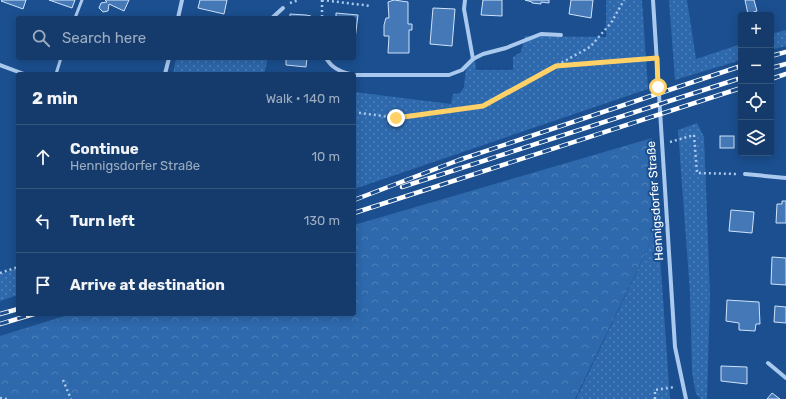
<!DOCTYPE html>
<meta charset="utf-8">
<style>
:root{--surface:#143b6b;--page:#1d4271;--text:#f1f3f6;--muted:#9dadc1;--line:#33557e}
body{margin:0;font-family:Rubik,sans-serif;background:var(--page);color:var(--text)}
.controls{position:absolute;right:12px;top:12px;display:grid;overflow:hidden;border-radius:4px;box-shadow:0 2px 10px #0003}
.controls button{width:36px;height:36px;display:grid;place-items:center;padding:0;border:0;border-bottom:1px solid var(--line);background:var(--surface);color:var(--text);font:20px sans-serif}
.stop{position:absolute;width:12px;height:12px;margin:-9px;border:3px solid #ffd166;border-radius:50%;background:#fff}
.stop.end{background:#ffd166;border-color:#fff;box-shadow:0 1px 4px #0008}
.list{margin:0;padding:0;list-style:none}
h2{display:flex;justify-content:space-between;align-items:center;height:52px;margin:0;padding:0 16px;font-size:17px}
h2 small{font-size:13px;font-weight:400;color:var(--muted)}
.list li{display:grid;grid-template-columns:26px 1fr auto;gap:12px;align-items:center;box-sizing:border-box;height:64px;padding:0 16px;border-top:1px solid var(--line)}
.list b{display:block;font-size:15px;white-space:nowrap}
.list p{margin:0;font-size:13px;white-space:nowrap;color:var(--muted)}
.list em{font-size:13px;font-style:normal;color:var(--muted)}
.icon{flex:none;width:22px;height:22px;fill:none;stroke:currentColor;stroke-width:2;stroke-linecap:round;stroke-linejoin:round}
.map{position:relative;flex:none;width:786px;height:399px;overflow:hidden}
.search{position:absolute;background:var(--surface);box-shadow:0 2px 10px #0003;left:16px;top:16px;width:340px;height:44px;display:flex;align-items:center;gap:10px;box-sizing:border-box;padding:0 14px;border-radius:4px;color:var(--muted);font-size:15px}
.panel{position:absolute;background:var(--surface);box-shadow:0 2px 10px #0003;left:16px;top:72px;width:340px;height:244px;border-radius:4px}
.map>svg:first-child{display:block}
.grass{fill:url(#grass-dots)}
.forest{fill:url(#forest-crowns)}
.building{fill:#4478b7;stroke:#cfe3fa}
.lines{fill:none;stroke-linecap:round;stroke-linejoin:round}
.path{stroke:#a9c9ee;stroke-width:2.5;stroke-dasharray:2 3;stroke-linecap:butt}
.service{stroke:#a9c9ee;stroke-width:3}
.minor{stroke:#a9c9ee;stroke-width:4}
.rail-casing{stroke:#fff;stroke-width:4.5}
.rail{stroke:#1b4f8f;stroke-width:3;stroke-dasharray:9;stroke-linecap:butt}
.route{stroke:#ffd166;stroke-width:5}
.labels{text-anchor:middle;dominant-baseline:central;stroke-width:4;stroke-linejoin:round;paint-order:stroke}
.street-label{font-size:12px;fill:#fff;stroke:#1b4f8f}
</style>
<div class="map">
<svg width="786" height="399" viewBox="0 0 786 399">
<defs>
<pattern id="grass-dots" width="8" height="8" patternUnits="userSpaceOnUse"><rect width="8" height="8" fill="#2e69ad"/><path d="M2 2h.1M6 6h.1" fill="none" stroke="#4d80b9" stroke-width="1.8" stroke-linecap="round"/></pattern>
<pattern id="forest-crowns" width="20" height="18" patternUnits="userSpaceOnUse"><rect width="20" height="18" fill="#2e69ad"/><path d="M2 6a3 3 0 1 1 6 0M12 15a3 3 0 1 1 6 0" fill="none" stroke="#4d80b9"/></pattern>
</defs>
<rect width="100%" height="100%" fill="#1b4f8f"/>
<g class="grass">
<polygon points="606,0 642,0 648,89 354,189 354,92 451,104 453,94 460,93 464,87 466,68 475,59 476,70 513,70 513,57 521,52 525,36 606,37"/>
<polygon points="669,0 687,0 696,59 741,44 741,60 675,80"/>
<polygon points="786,30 786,46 771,50 771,34"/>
<polygon points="176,58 268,58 264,74 173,74"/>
<polygon points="697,123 704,137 706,187 710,295 707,399 701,399 696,394 692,372 690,293 678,130"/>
<polygon points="658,227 670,399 576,399"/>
<polygon points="18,268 18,295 0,301 0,274"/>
</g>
<polygon class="forest" points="652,138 658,227 575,399 0,399 0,336 71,314 354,314 354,225"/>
<g class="building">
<polygon points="2,0 26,0 23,9 1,1"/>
<polygon points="49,0 75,0 72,8"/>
<polygon points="105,0 129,0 124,11 109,4 108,11 103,12 99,8 101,3 107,2"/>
<polygon points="200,0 227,0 224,14 198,8"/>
<polygon points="394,0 408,2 408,24 412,24 412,30 409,30 409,53 388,53 389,36 384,36 384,25 386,18 389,18 388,2"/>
<polygon points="483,0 502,0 502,16 481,15"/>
<polygon points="525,0 549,0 549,3 541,2 541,4 532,3 532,2"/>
<polygon points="571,0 593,0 591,18 569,14"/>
<polygon points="745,0 754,0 757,11 748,14"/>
<polygon points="433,8 455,9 452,46 430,44"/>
<polygon points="336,13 358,15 354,47 354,18 336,18"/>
<polygon points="290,14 306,15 311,16 310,18 290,18"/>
<polygon points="286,58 307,58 306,67 286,65"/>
<rect x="720" y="136" width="14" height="12"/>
<polygon points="782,201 786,201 786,223 776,223 777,204 782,204"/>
<polygon points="731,210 754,212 752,233 729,231"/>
<polygon points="772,257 786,258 786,285 771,284"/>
<polygon points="727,300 759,302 760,324 756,324 755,331 739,330 739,323 726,321"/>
<polygon points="775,306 786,307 786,323 774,322"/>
<polygon points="721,366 747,367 747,384 721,381"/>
<polygon points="772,393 780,399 767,399"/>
</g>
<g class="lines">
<g class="path">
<polyline points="322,0 371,6"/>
<polyline points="322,0 322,18"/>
<polyline points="290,3 299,0"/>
<polyline points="559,66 649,59"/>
<polyline points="354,112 396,118 483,106 590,47 611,23 624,0"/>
<polyline points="670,142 694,135 697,173 736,174"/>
<polyline points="0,273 18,267"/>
<polyline points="63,380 71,399"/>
<polyline points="0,398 7,399"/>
<polyline points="655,399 655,390 675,387"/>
</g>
<g class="service">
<polyline points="75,18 82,0"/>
<polyline points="56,74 61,58"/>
</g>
<g class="minor">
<polyline points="465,0 464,9 473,59"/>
<polyline points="653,0 675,347 686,399"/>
<polyline points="178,18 182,0"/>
<polyline points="272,18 283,8"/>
<path d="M326,58C332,68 339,71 350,74"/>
<polyline points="0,65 24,74"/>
<polyline points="165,74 169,58"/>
<polyline points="354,75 449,75 462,70 473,59 483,54 506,48 541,34 561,35"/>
<polyline points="745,174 786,178"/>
<polyline points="768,363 786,378"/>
</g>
<g class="rail-casing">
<g id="rail">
<polyline points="771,56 786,52"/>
<polyline points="771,68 786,64"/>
<polyline points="771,79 786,74"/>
<polyline points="402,187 741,78"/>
<polyline points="354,200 459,160 741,66"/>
<polyline points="354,213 741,88"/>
<polyline points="0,314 18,309"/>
<polyline points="0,324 34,314"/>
</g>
</g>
<use href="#rail" class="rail"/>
</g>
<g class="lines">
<polyline class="route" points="396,118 483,106 556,66 657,58 658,87"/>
</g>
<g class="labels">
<g class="street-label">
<text transform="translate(655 201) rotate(-94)">Hennigsdorfer Straße</text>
</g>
</g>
</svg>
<div class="controls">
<button>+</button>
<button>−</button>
<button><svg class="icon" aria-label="locate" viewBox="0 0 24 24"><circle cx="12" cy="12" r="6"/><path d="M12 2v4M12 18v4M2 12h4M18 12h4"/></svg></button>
<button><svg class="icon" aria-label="layers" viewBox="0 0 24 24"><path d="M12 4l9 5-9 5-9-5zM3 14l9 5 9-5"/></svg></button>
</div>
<div class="stop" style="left:658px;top:87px"></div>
<div class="stop end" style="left:396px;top:118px"></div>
<div class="search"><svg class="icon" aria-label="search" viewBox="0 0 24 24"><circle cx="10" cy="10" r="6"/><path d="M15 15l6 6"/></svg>Search here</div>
<section class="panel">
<h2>2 min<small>Walk · 140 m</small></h2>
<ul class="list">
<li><svg class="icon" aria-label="ahead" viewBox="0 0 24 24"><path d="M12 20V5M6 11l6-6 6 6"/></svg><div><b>Continue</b><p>Hennigsdorfer Straße</p></div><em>10 m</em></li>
<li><svg class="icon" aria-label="left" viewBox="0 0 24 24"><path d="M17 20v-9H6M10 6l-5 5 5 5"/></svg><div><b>Turn left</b></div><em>130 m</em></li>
<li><svg class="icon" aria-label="arrive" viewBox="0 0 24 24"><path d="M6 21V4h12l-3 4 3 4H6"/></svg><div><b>Arrive at destination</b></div></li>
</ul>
</section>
</div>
